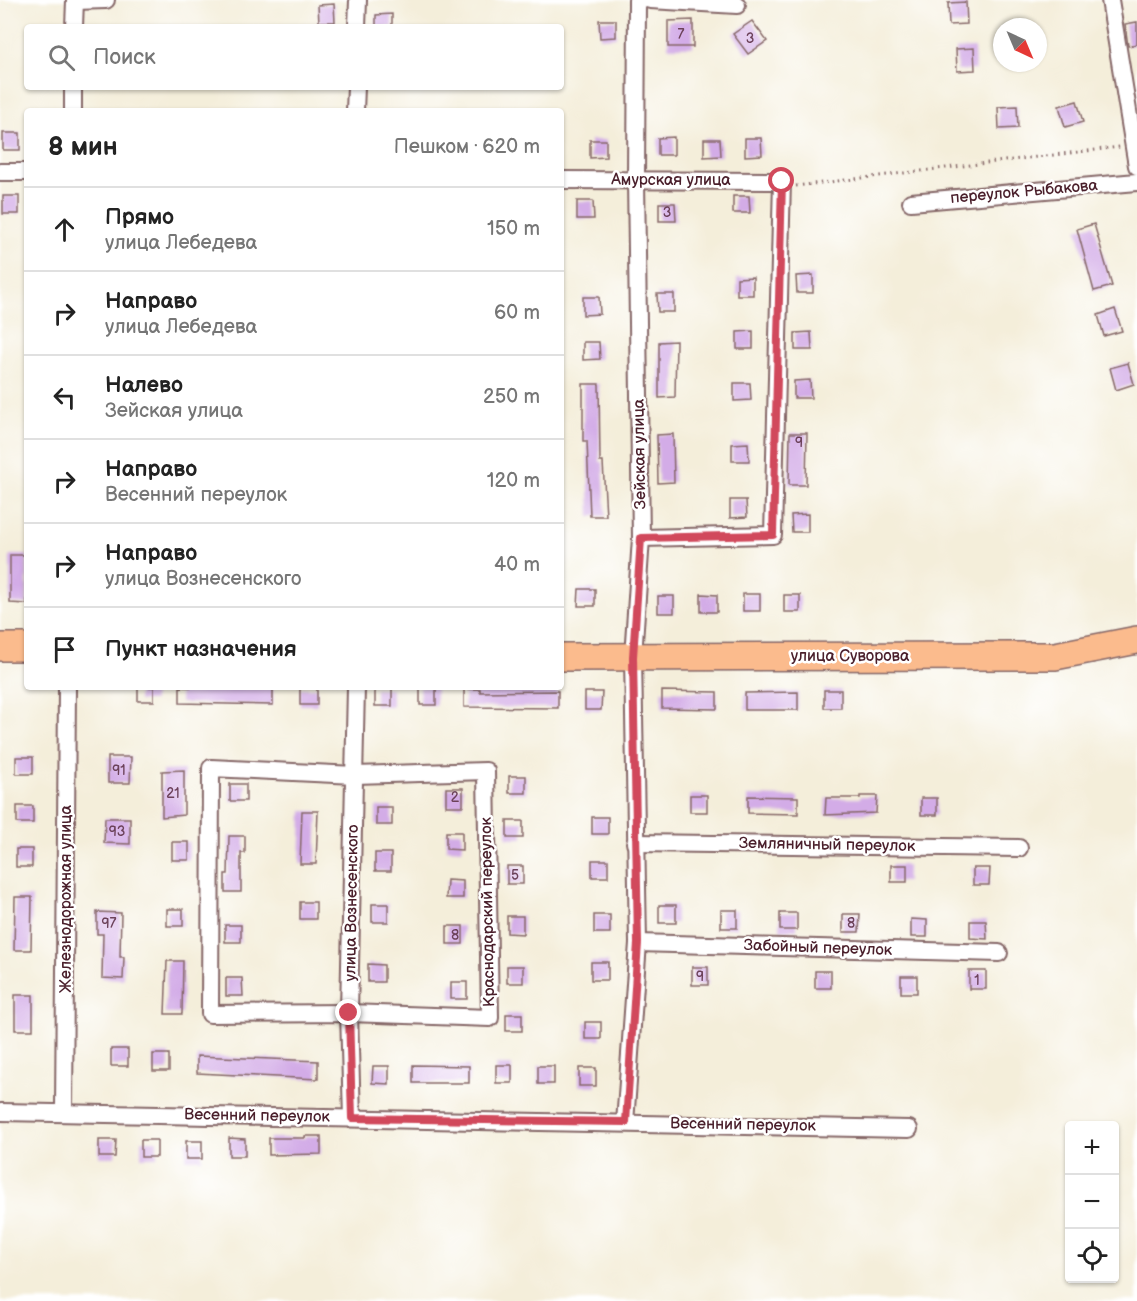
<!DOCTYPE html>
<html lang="ru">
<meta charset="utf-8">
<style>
:root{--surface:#fff;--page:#f2f2f2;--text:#222;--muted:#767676;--line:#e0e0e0}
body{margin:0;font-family:"Balsamiq Sans",sans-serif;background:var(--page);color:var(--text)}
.controls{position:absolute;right:18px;bottom:18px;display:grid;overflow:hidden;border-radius:6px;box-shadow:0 2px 4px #0004}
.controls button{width:54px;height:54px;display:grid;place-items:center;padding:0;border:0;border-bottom:2px solid var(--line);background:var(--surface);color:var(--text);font:30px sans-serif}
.compass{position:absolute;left:993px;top:18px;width:54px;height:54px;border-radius:50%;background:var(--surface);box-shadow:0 2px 4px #0004;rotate:136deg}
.stop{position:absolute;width:18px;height:18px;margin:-14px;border:4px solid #d1495b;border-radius:50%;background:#fff}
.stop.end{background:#d1495b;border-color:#fff;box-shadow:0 2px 6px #0008}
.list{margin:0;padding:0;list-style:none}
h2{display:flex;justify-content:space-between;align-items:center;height:78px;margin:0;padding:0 24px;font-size:26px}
h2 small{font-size:20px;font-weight:400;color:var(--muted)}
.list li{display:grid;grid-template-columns:39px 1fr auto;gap:18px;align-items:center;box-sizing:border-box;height:84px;padding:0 24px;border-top:2px solid var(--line)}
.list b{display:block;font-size:22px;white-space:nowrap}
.list p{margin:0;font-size:20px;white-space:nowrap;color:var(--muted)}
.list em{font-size:20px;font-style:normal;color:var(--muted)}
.icon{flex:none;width:33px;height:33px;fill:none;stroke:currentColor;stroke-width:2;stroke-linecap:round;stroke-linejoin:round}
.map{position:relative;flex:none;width:1137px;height:1301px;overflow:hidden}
.search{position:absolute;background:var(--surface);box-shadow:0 2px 4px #0004;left:24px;top:24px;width:540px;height:66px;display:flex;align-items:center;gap:15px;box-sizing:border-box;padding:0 21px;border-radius:6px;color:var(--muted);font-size:22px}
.panel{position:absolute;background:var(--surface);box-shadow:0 2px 4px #0004;left:24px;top:108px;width:540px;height:582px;border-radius:6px}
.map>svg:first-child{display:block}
.building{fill:#d3ace7}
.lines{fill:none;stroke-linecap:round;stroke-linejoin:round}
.street-casing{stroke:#866768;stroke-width:20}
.primary-casing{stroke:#866768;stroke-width:30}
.path{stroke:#866768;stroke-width:3;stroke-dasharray:1.5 4.5;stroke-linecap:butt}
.street{stroke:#fff;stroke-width:16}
.primary{stroke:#fbbb8d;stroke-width:27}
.route{stroke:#d1495b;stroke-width:8}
.labels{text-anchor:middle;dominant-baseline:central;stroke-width:5;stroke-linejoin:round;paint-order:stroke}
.number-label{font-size:14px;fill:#6c425a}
.street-label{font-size:16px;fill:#4a1f2b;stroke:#fff}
</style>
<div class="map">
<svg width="1137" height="1301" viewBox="0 0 1137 1301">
<rect width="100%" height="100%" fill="#fff"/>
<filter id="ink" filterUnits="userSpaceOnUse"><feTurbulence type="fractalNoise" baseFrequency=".0167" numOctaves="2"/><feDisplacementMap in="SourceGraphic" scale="12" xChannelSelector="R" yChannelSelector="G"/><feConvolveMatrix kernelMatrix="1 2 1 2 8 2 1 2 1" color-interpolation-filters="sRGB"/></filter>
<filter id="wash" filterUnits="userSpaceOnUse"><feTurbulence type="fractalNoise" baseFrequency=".008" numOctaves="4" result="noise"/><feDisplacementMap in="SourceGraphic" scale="24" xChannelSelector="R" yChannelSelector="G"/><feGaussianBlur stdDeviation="1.35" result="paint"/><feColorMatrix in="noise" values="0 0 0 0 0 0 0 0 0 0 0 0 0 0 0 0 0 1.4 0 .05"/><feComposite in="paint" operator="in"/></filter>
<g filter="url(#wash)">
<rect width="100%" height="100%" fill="#f4eeda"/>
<g id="blocks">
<g class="building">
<polygon points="966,2 967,24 949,25 948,3"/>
<polygon points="334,4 335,22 319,22 318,5"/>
<polygon points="392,14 392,27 376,27 376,15"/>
<polygon points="599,20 616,20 616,37 600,38"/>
<polygon points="693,20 693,47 668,47 668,21"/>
<polygon points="752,21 767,41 748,54 733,34"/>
<polygon points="1137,22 1137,44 1128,46 1125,24"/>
<polygon points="974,48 975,70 957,71 956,49"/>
<polygon points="1077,101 1083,122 1065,127 1059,106"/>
<polygon points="1017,106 1018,128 999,129 998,107"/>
<rect x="3" y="133" width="17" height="17"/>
<polygon points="674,137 674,155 658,155 658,138"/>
<polygon points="745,138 761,138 762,155 745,156"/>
<polygon points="704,139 720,139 721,156 704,157"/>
<polygon points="590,140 606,140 606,157 590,158"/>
<rect x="3" y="196" width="16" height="18"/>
<polygon points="733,196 749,196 750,213 733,213"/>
<polygon points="577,201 593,201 594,219 577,219"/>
<polygon points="659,203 675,203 676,221 659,221"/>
<polygon points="1094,224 1112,286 1094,291 1077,229"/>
<polygon points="813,275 813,293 797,293 796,276"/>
<polygon points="753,277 753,295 737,295 737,278"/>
<polygon points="657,294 674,294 674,312 658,312"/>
<polygon points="583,297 599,297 600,314 583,315"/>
<polygon points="1115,309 1122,331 1104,336 1098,315"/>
<polygon points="753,331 753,349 737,349 737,332"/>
<polygon points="811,332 812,350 795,350 795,333"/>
<polygon points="676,341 675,397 659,398 659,342"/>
<polygon points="583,342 599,342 600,359 583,360"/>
<polygon points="1128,363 1134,384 1116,390 1110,368"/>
<polygon points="810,380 811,398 794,398 794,381"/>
<polygon points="734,383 750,383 751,400 734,401"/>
<polygon points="583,384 599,384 600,462 603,462 606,516 590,516 587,441 583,441"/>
<polygon points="790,433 807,433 806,485 789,485"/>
<polygon points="673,434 674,482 658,483 657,435"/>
<polygon points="748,443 749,461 732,461 732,444"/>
<polygon points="730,500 746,500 747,517 730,518"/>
<polygon points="808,514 808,532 792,532 791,515"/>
<polygon points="10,555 27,555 27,604 10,603"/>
<polygon points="579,589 595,589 595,606 578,606"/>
<polygon points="701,594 717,595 717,612 701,612"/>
<rect x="743" y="594" width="17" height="17"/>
<rect x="784" y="595" width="16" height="17"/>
<rect x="658" y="596" width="16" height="17"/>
<rect x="138" y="687" width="16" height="14"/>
<polygon points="180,687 273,688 273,705 180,703"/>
<rect x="420" y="687" width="16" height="18"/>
<rect x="300" y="688" width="17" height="17"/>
<rect x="375" y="688" width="17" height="18"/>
<polygon points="464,689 480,689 480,692 558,691 558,708 464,707"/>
<rect x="824" y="690" width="17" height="18"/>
<polygon points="662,691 717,692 717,709 662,708"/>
<polygon points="585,692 602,692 601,710 585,710"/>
<polygon points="798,692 798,710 745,710 745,693"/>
<rect x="16" y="757" width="17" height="17"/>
<polygon points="108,757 131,757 130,783 108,783"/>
<polygon points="184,770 184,815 162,817 162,771"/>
<rect x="509" y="776" width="17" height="17"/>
<rect x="230" y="784" width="16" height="17"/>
<rect x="446" y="788" width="17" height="18"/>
<rect x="690" y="795" width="17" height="17"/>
<polygon points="748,796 798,797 798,814 748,813"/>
<polygon points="860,796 877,796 876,813 825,815 826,798 860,798"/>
<rect x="921" y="798" width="16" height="17"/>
<rect x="17" y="806" width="16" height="17"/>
<rect x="376" y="807" width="16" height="18"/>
<polygon points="302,811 318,811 316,864 300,864"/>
<rect x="592" y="817" width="16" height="17"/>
<polygon points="105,818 130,818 130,844 104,843"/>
<rect x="507" y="821" width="16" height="17"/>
<polygon points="446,832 462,832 462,850 446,849"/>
<polygon points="229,836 245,836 245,853 241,853 241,892 225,892 225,874 228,874"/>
<rect x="172" y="842" width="17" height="18"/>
<rect x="16" y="849" width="16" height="18"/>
<rect x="375" y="853" width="16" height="18"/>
<rect x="592" y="860" width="16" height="17"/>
<rect x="891" y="865" width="16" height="17"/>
<rect x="507" y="866" width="16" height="18"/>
<polygon points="973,868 990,868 989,885 973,885"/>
<polygon points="447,880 463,881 463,898 446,898"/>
<polygon points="15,897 32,897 31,950 14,950"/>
<rect x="300" y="902" width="16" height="17"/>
<rect x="372" y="904" width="16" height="18"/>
<rect x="659" y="905" width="17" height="18"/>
<rect x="167" y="909" width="16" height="17"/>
<rect x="721" y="910" width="16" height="18"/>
<polygon points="97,912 121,913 120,957 124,957 123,979 102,978 103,934 97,934"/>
<rect x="780" y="913" width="17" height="17"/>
<polygon points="843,914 860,914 859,932 843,932"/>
<rect x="594" y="915" width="16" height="18"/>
<polygon points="507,916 523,916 523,934 507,933"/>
<polygon points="911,919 927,920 927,937 911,937"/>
<polygon points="970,921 986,921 987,939 970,938"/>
<rect x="225" y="925" width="16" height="17"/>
<rect x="447" y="926" width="16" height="18"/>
<polygon points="167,961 183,961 182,1014 165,1014"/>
<rect x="591" y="962" width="17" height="18"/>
<polygon points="368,964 384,965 384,982 368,982"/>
<rect x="507" y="966" width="16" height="17"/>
<rect x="692" y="967" width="16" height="18"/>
<rect x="815" y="971" width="16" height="17"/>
<rect x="969" y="971" width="17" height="18"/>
<rect x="901" y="976" width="16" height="17"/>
<polygon points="226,978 242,978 243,996 226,996"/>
<rect x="451" y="982" width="16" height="17"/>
<rect x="15" y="995" width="18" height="35"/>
<rect x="506" y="1014" width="16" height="17"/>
<rect x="585" y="1022" width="16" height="17"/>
<rect x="111" y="1049" width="17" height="17"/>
<rect x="153" y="1054" width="16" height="17"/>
<polygon points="197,1056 318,1061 318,1079 197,1073"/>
<polygon points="413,1065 469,1066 469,1083 413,1083"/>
<rect x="496" y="1065" width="16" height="18"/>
<polygon points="373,1066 389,1066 389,1084 372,1083"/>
<rect x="538" y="1066" width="16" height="18"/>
<rect x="579" y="1068" width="17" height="18"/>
<polygon points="305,1136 321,1136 321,1154 269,1155 269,1138 305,1138"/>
<polygon points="229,1138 245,1139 245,1156 229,1156"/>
<polygon points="99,1140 116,1140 115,1157 99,1157"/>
<rect x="141" y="1140" width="16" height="17"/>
<rect x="186" y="1141" width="16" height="18"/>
</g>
</g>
</g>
<g filter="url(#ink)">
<use href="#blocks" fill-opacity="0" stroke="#866768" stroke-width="1.5"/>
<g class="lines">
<g class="street-casing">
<g id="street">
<polyline points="650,0 737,5"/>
<polyline points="1110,0 1137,166"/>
<polyline points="75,1 106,0"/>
<polyline points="74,27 75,0"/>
<polyline points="357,27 358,0"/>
<polyline points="73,111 73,87"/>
<polyline points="355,111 356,87"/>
<polyline points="0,172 27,172"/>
<polyline points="561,180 782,181 773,535 641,538"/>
<polyline points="911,202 1137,182"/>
<polygon points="211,768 355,775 486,771 490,1018 349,1013 210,1014"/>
<polyline points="635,843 1019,848"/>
<polyline points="638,943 999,953"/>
<polyline points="1,1112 909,1129"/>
<polyline points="64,1112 67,687"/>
<polyline points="352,1118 349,1013 356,687"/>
<polyline points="625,1123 638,943 633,657 641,538 636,180 637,0"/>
</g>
</g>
<g class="primary-casing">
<g id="primary">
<polyline points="0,647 27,647"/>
<polyline points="561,657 1055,656 1137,640"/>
</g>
</g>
<polyline class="path" points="796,186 1120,147"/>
<use href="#street" class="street"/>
<use href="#primary" class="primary"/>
</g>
</g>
<g class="lines" filter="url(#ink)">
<polyline class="route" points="349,1013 352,1118 626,1122 638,943 633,657 641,538 773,535 782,181"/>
</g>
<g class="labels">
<g class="number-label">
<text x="681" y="34">7</text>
<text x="750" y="38">3</text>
<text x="667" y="212">3</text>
<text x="799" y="442">9</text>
<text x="119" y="770">91</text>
<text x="173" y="793">21</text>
<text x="455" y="797">2</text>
<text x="117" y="831">93</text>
<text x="515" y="875">5</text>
<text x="109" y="923">97</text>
<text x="851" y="923">8</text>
<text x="455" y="935">8</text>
<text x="700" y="976">9</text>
<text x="977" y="980">1</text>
</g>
<g class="street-label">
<text x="671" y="180">Амурская улица</text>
<text transform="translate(1024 192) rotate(-5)">переулок Рыбакова</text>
<text transform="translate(640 454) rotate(-91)">Зейская улица</text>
<text x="850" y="656">улица Суворова</text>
<text transform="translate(827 845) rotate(1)">Земляничный переулок</text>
<text transform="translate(66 899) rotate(-90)">Железнодорожная улица</text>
<text transform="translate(352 903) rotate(-89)">улица Вознесенского</text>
<text transform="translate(488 912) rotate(-91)">Краснодарский переулок</text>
<text transform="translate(818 948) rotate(2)">Забойный переулок</text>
<text transform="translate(257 1116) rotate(1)">Весенний переулок</text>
<text transform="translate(743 1125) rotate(1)">Весенний переулок</text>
</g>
</g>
</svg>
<div class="controls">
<button>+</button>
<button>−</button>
<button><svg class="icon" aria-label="locate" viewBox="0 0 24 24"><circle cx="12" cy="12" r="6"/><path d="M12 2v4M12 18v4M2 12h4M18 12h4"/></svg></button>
</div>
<svg class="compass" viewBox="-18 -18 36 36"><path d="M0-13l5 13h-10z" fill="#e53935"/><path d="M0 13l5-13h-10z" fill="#767676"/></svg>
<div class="stop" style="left:782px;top:181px"></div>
<div class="stop end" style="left:349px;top:1013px"></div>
<div class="search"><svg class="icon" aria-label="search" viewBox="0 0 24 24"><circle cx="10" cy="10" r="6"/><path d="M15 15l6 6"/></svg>Поиск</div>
<section class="panel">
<h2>8 мин<small>Пешком · 620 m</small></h2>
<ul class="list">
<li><svg class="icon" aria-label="ahead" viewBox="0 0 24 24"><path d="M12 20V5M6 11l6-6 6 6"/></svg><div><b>Прямо</b><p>улица Лебедева</p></div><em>150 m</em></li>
<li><svg class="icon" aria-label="right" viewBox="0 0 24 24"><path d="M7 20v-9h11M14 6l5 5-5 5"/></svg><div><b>Направо</b><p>улица Лебедева</p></div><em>60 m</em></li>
<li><svg class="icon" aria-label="left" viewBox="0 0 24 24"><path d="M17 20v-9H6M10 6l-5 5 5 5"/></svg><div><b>Налево</b><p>Зейская улица</p></div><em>250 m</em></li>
<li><svg class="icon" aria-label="right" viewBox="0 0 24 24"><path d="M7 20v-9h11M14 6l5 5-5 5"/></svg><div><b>Направо</b><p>Весенний переулок</p></div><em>120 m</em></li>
<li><svg class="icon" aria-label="right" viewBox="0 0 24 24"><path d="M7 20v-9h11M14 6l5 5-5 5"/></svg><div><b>Направо</b><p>улица Вознесенского</p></div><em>40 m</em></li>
<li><svg class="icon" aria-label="arrive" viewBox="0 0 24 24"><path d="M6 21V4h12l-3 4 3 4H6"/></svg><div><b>Пункт назначения</b></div></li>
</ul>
</section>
</div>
